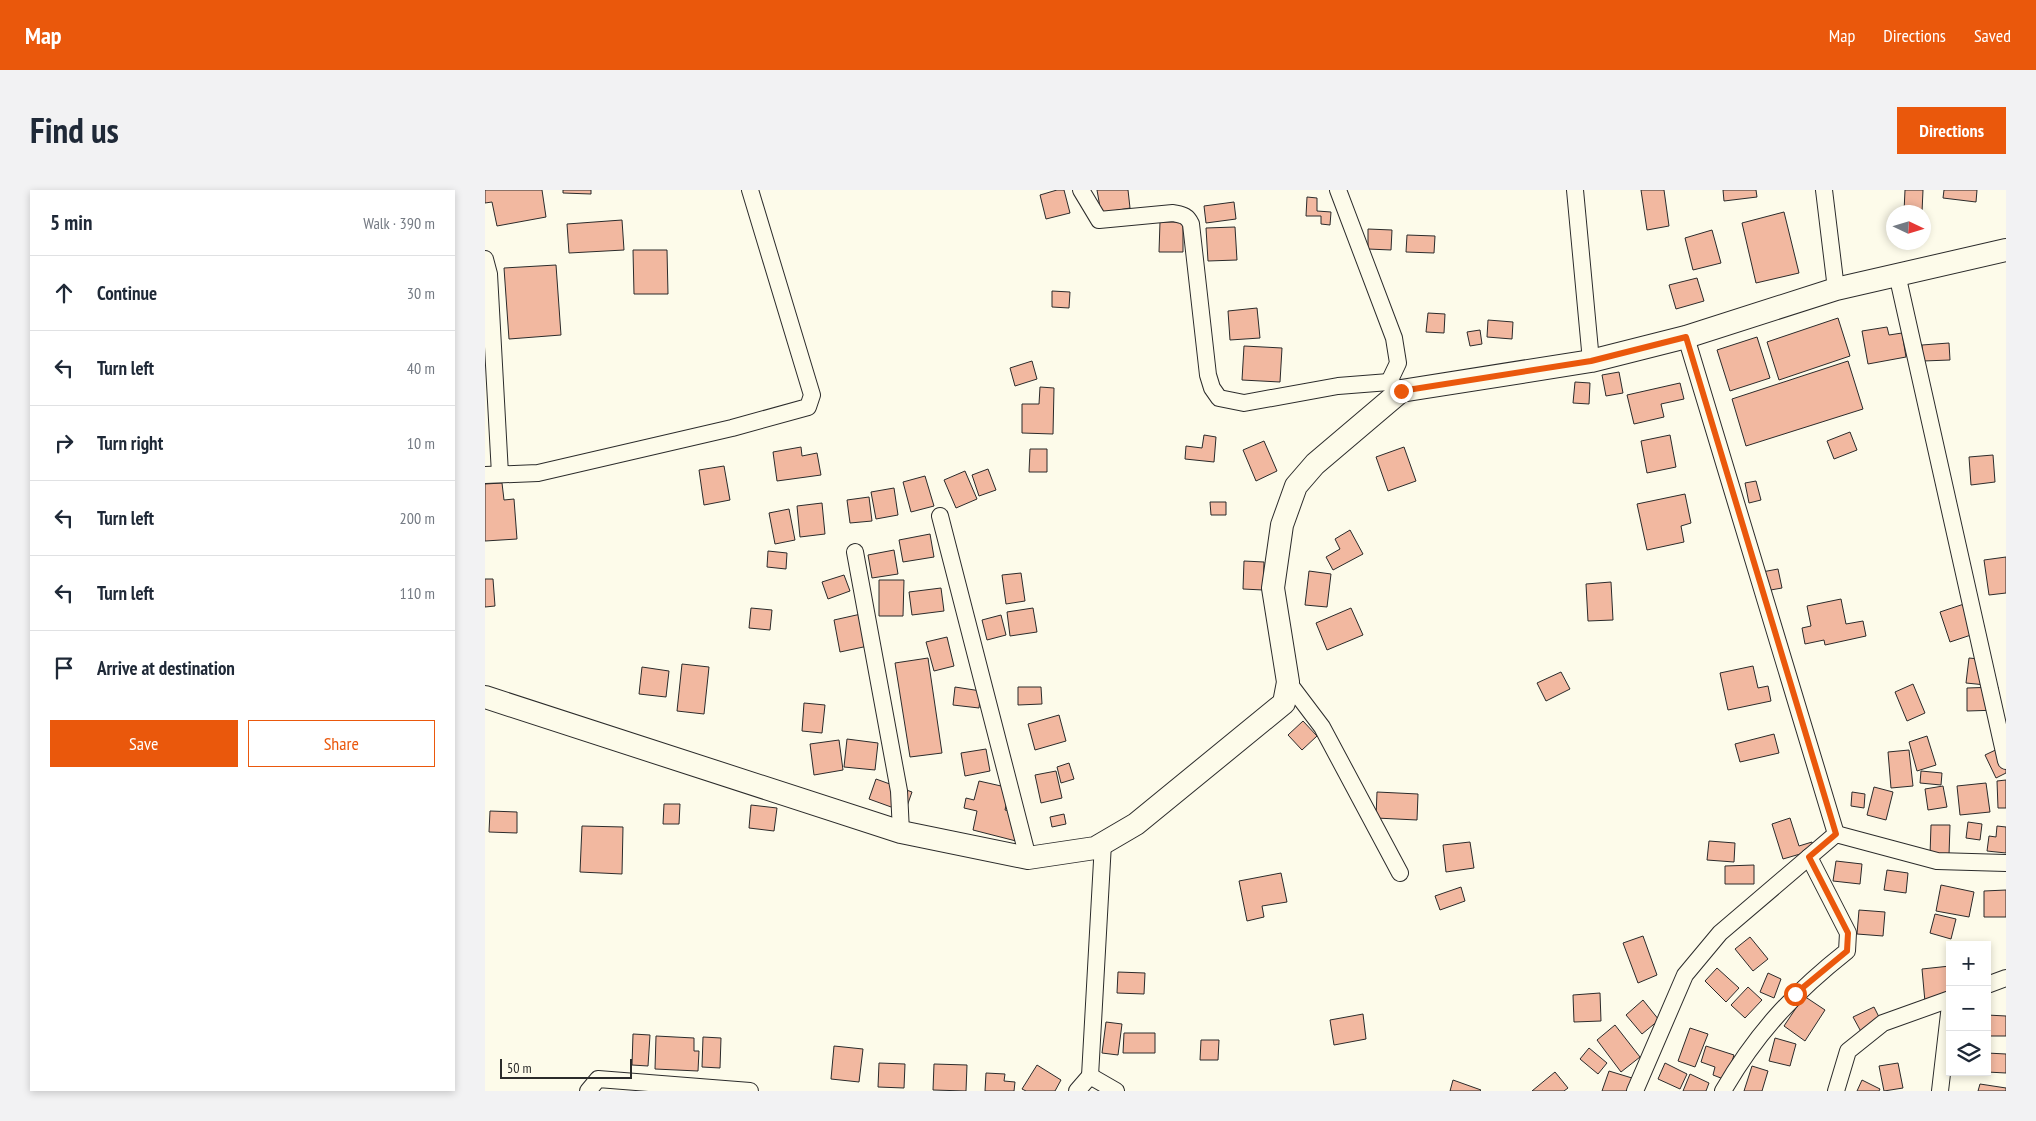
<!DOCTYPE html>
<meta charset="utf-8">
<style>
:root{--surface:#fff;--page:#f2f2f3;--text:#1f2937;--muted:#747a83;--line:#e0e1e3;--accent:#ea580c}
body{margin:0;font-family:"PT Sans Narrow",sans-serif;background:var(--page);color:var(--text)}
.controls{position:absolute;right:15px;bottom:15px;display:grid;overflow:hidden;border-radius:0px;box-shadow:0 2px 8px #0003}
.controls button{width:45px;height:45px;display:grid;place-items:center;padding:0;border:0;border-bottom:1px solid var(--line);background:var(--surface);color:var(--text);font:25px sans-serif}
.compass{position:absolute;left:1401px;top:15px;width:45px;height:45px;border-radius:50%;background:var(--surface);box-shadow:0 2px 8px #0003;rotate:94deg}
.scale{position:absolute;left:15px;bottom:12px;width:132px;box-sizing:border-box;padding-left:5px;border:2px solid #2b2b2b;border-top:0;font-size:14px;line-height:18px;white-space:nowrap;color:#2b2b2b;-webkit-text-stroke:4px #fdfbea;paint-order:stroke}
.stop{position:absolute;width:15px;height:15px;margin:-11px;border:4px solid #ea580c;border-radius:50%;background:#fff}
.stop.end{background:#ea580c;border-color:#fff;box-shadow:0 1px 5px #0008}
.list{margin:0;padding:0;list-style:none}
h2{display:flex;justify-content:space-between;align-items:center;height:65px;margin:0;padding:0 20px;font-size:21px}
h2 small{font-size:16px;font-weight:400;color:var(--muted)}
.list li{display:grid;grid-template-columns:32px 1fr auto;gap:15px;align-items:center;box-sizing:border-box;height:75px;padding:0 20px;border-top:1px solid var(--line)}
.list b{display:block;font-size:19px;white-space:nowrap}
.list em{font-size:16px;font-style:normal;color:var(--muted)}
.actions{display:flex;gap:10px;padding:15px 20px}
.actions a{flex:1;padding:11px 0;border:1px solid var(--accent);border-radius:0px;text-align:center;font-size:18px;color:var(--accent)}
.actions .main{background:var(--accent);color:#fff}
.icon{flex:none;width:28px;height:28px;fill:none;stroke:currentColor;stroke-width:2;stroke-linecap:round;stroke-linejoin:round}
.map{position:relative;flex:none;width:1521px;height:901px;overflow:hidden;border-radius:0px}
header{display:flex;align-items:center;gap:30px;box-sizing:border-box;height:70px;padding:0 25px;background:var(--accent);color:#fff}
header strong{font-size:24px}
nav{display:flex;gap:28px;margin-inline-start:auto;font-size:18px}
.intro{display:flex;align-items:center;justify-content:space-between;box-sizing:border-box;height:120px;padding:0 30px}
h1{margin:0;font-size:35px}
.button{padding:12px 22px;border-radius:0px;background:var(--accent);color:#fff;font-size:18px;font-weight:700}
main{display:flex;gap:30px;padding:0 30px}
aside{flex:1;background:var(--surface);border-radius:0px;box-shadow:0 2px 8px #0003}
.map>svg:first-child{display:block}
.building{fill:#f2b8a0;stroke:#2b2b2b}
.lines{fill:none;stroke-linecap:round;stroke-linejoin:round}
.street-casing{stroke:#2b2b2b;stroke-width:18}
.secondary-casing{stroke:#2b2b2b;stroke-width:24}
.street{stroke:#fdfbea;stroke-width:16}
.secondary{stroke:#fdfbea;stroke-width:22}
.route{stroke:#ea580c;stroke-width:6}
</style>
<header>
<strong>Map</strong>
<nav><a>Map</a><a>Directions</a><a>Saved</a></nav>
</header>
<div class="intro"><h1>Find us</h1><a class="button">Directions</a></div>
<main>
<aside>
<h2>5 min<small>Walk · 390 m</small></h2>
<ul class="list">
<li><svg class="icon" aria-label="ahead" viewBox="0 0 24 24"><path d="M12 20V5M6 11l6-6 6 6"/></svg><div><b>Continue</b></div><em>30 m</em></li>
<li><svg class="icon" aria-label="left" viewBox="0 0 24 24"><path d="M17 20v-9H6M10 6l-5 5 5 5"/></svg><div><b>Turn left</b></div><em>40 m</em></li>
<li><svg class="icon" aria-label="right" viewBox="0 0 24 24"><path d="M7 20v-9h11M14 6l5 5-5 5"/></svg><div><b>Turn right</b></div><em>10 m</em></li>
<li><svg class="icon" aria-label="left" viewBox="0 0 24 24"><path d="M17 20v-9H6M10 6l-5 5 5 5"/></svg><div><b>Turn left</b></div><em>200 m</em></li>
<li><svg class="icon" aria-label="left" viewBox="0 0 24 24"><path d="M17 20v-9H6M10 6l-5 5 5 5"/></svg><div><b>Turn left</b></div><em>110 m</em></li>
<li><svg class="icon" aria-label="arrive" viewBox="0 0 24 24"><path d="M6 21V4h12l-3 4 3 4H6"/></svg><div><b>Arrive at destination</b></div></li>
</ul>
<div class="actions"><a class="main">Save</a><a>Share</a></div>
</aside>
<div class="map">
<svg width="1521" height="901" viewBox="0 0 1521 901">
<rect width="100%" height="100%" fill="#fdfbea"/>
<g class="building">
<polygon points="0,0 57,0 61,27 12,36 7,12 0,13"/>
<polygon points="78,0 106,0 106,4 78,3"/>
<polygon points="572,0 579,0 585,23 561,29 555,5"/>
<polygon points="612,0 643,0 645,18 616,23"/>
<polygon points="1156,0 1179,0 1184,36 1162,40"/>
<polygon points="1238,0 1271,0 1272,7 1239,11"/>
<polygon points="1420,0 1438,0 1437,22 1419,22"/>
<polygon points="1459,0 1492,0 1491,12 1458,8"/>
<polygon points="822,7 832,8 832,21 846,22 845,35 836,34 836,26 821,26"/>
<polygon points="749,12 751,29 721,33 719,16"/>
<polygon points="1299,22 1314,83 1271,93 1257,33"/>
<polygon points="137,30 139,60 84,63 82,34"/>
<polygon points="675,32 698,32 698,62 674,62"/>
<polygon points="750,37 752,70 723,71 721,38"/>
<polygon points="883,39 907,40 906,60 883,59"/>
<polygon points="1227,40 1236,73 1208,80 1200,48"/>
<polygon points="922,45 950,46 949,63 921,62"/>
<polygon points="148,60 182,60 183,104 149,104"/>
<polygon points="71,75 76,145 24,149 19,78"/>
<polygon points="1212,88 1219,111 1191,119 1184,95"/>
<polygon points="567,101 585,102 584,118 567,117"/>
<polygon points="772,118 775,148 745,150 743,121"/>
<polygon points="943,123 960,124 959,143 941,142"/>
<polygon points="1353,128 1365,166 1294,190 1282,152"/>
<polygon points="1003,130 1028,132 1027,149 1002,147"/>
<polygon points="1402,137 1404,145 1417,143 1421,167 1383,174 1377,141"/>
<polygon points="995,140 997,154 985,156 982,142"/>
<polygon points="1272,147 1285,188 1245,201 1232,160"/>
<polygon points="1464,153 1465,170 1438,171 1437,155"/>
<polygon points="759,156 797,158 795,192 757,190"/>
<polygon points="547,171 552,189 530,196 525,178"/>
<polygon points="1363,171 1378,219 1261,256 1247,209"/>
<polygon points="1134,182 1138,203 1121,206 1117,185"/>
<polygon points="1090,192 1105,193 1104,214 1088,213"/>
<polygon points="1195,193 1199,209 1176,214 1179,227 1149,234 1142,205"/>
<polygon points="555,197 569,198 568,244 537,243 537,214 554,214"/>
<polygon points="1365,242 1372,260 1349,269 1342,251"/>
<polygon points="719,245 731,247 729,272 700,269 701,256 717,258"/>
<polygon points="1185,245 1191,277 1162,283 1156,251"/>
<polygon points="779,251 792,281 771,291 758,260"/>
<polygon points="316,257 317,266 332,263 336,285 292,291 288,262"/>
<polygon points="919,257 931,291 903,301 891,267"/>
<polygon points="545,259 562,259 562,282 544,282"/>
<polygon points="1508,265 1510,292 1486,295 1484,267"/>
<polygon points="239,276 245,310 219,315 214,280"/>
<polygon points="503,279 511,300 494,306 487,285"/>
<polygon points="480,281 492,309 471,318 459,290"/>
<polygon points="440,286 449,316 426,322 418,292"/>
<polygon points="1271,291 1276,310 1264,313 1260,293"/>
<polygon points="17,293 19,310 29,309 32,349 0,351 0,294"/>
<polygon points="409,298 413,325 391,329 386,302"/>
<polygon points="1200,304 1206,333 1196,336 1199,352 1162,360 1152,314"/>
<polygon points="384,307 387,331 365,333 362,310"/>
<polygon points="725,312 741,312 741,325 726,325"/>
<polygon points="337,313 340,344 315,347 312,316"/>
<polygon points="304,319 310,350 290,354 284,323"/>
<polygon points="865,340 878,364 848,380 841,367 855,359 850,349"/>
<polygon points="445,344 449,367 418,372 414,350"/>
<polygon points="409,360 413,384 387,388 383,365"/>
<polygon points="283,361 302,363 301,379 282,377"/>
<polygon points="1521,367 1521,403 1504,405 1499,370"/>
<polygon points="759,371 779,372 778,400 758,399"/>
<polygon points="1293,379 1297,398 1280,401 1277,382"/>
<polygon points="824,381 846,384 842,417 820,415"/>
<polygon points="536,383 540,411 521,414 517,385"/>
<polygon points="359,385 365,401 343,409 337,392"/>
<polygon points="0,389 8,389 10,416 0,417"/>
<polygon points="394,390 419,390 418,426 394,426"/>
<polygon points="1126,392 1128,430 1103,431 1101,394"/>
<polygon points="456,398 459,421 427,425 424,402"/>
<polygon points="1356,409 1361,434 1378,431 1381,446 1340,455 1339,450 1320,454 1317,438 1326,436 1322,416"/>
<polygon points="1482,413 1492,443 1465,452 1455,422"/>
<polygon points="266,418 287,420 285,440 264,438"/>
<polygon points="548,418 552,442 525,446 522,422"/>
<polygon points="866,418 878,445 842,460 831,433"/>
<polygon points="376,424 383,456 355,462 349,430"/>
<polygon points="516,425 521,445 502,450 497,430"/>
<polygon points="462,447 469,476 449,481 441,452"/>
<polygon points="443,468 457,563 425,567 410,473"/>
<polygon points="1484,468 1504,470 1501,495 1481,493"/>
<polygon points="197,474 224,477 219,524 192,521"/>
<polygon points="1268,476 1273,498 1283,496 1286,511 1243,520 1235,483"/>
<polygon points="157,477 184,481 181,507 154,504"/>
<polygon points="1076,482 1085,499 1061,511 1052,493"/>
<polygon points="1428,494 1440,523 1422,531 1410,502"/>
<polygon points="470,497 496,501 494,518 468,515"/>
<polygon points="533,497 556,497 557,514 533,515"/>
<polygon points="1513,497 1515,520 1482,521 1482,498"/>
<polygon points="319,513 340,515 337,543 317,541"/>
<polygon points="574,525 581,551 550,560 543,534"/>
<polygon points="818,531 832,546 817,560 803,545"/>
<polygon points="1289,544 1294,563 1255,572 1250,554"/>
<polygon points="1442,546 1451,575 1432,581 1424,552"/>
<polygon points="362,549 393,553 390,580 359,577"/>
<polygon points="354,550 358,580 329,585 325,554"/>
<polygon points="1521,555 1521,583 1511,588 1500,565"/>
<polygon points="501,559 505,581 480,586 476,563"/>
<polygon points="1424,560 1428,596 1406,598 1403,562"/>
<polygon points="584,573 589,589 576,593 572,577"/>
<polygon points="571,581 577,608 556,613 550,585"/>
<polygon points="1436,581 1457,583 1456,595 1435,593"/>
<polygon points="391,589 427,602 420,622 384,609"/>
<polygon points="1521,590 1521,618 1513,618 1512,591"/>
<polygon points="494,591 525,598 520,620 537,624 531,651 488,640 492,621 479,618 481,608 489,610"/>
<polygon points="1501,593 1505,622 1475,625 1472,596"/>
<polygon points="1458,596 1462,617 1443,620 1440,599"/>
<polygon points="1389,597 1408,602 1401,630 1382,625"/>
<polygon points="892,602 933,604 932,630 891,628"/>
<polygon points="1367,602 1380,604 1379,618 1366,616"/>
<polygon points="179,614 195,614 194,634 178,634"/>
<polygon points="266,615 292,618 289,641 264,638"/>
<polygon points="5,621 32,622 32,643 4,642"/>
<polygon points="579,624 581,634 567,637 565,627"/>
<polygon points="1305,628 1314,656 1327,652 1329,660 1298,669 1287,634"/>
<polygon points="1483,632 1497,634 1495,650 1481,648"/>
<polygon points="1446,635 1465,635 1464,665 1445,665"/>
<polygon points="97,636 138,637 137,684 95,682"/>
<polygon points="1512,636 1521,637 1521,663 1502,661 1504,646 1511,647"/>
<polygon points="1224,651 1250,653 1249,672 1222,670"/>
<polygon points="985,652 989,678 961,682 958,655"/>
<polygon points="1351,671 1377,674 1375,694 1348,691"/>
<polygon points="1269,675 1269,694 1240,694 1240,676"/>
<polygon points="1402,680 1423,683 1421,703 1399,700"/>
<polygon points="796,683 802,712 777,716 779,727 762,731 754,691"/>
<polygon points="1456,695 1489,702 1484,727 1451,721"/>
<polygon points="976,697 980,711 955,720 950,706"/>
<polygon points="1521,700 1521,727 1499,727 1499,701"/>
<polygon points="1374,720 1400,722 1398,746 1372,744"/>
<polygon points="1450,724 1471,729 1466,749 1445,743"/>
<polygon points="1158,746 1172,785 1153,793 1138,753"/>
<polygon points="1265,747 1283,769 1268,781 1250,759"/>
<polygon points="1465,776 1465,810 1440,812 1437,779"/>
<polygon points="1232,778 1254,798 1241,812 1220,791"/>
<polygon points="633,782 660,783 659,804 632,803"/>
<polygon points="1283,783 1296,789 1289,808 1275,802"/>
<polygon points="1263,797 1277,810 1260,828 1246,815"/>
<polygon points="1115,803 1116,831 1089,832 1088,805"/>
<polygon points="1319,806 1340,820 1320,851 1299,836"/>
<polygon points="1158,810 1174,830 1157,844 1141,825"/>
<polygon points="1389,817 1400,839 1380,849 1368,827"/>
<polygon points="878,824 881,849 849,855 845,830"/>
<polygon points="1502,825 1521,826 1521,846 1502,846"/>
<polygon points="621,832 637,834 633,865 617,863"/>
<polygon points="1130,835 1155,867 1136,882 1112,850"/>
<polygon points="1205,838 1223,844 1210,877 1193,871"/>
<polygon points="639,843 670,843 670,863 638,863"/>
<polygon points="148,844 165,845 163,876 147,875"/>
<polygon points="171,846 209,848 209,861 214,861 213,881 170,879"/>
<polygon points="218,847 236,848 235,878 217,877"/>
<polygon points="1290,848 1311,854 1305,876 1284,871"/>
<polygon points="716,850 734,850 733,870 715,870"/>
<polygon points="349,856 378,859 374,892 346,889"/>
<polygon points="1221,856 1249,865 1241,890 1228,885 1230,877 1216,872"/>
<polygon points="1104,858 1122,873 1113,884 1095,869"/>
<polygon points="1502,863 1521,864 1521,883 1502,882"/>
<polygon points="394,873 420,874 419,898 393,897"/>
<polygon points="1180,873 1202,884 1195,899 1173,889"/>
<polygon points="1413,873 1418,898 1399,901 1394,876"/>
<polygon points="449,874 482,875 481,901 448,900"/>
<polygon points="552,875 576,890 570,901 541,901 537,899"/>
<polygon points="1267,876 1283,881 1277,901 1259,901"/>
<polygon points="1124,881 1147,888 1143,901 1117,901"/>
<polygon points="1070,882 1083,898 1079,901 1047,901"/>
<polygon points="501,883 520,884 519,891 530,892 529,901 500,901"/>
<polygon points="1205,884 1224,893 1221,901 1198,901"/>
<polygon points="968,890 996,900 995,901 965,901"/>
<polygon points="1377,890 1395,899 1394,901 1372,901"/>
<polygon points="1495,894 1521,898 1521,901 1493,901"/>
</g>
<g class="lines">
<g class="street-casing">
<g id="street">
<path d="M596,0L614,30L688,23C697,25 702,25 706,34L723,185L727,198L734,208L759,213L853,196L904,192L916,201"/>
<polyline points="853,0 909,148 913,173 904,192"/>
<polyline points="1090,0 1106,171"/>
<polyline points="1339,0 1351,99"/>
<polyline points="0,69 4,84 15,284"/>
<polyline points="1412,84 1521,571"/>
<polyline points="1201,147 1351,644"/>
<polyline points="0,285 53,283 247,238 323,217 327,205 265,0"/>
<polyline points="455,326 543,668"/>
<polyline points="370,362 414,601 416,642"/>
<polyline points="803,492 837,537 915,683"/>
<polyline points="1502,795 1521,788"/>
<polyline points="605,886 618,653"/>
<polyline points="103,901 113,889 265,901"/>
<polyline points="592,901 605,886 631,901"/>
<polyline points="1150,901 1200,785 1235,743 1351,644 1452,671 1521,673"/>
<path d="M1238,901C1272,842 1309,803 1362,761L1363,743L1324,667"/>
<polyline points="1351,901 1363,861 1398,833 1465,809"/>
<polyline points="1455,901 1465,815"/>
</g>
</g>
<g class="secondary-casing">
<polyline id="secondary" points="0,507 416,642 543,668 610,658 651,634 799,513 803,492 788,398 797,335 811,296 830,274 916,201 1106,171 1201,147 1351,99 1521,60"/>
</g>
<use href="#street" class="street"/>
<use href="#secondary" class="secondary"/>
</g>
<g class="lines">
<polyline class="route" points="916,201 1106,171 1201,147 1351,644 1324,667 1363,743 1362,761 1310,804"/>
</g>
</svg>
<div class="controls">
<button>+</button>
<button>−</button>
<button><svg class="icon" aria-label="layers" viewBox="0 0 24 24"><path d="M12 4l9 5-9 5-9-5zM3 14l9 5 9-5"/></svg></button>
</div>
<svg class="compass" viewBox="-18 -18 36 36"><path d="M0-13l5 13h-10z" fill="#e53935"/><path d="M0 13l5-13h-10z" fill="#747a83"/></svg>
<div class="scale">50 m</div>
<div class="stop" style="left:1310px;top:804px"></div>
<div class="stop end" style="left:916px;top:201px"></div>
</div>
</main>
